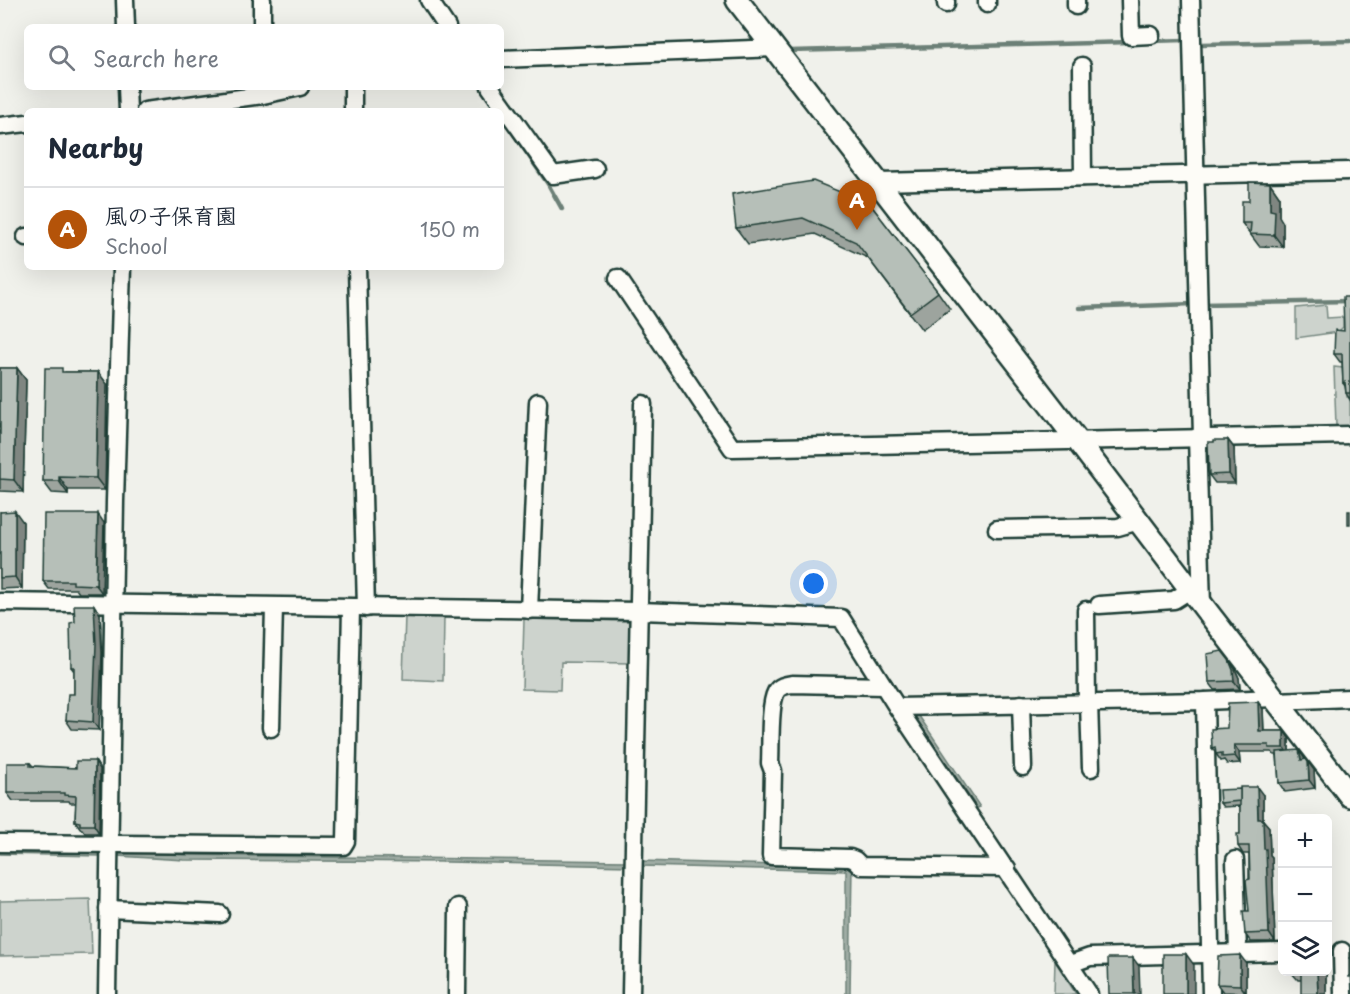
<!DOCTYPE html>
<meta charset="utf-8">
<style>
:root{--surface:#fff;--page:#f2f2f3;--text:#1f2937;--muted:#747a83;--line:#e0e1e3;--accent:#b45309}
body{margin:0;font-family:"Playpen Sans","Klee One",sans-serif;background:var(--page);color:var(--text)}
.controls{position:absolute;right:18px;bottom:18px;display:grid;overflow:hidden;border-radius:9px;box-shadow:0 6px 24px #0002}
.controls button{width:54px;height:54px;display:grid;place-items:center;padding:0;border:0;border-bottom:2px solid var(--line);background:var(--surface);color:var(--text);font:30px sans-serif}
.you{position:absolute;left:814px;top:584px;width:21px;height:21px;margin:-15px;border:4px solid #fff;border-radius:50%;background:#1a73e8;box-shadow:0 0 0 9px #1a73e833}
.badge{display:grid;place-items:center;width:39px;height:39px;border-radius:50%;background:var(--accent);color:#fff;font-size:20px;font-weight:700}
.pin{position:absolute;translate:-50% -50px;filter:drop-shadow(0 2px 3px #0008)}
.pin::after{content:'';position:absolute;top:32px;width:21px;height:18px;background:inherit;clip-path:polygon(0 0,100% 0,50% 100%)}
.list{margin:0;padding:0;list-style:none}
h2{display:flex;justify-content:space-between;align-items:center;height:78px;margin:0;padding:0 24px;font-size:26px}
h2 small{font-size:20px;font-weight:400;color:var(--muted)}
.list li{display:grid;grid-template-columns:39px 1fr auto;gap:18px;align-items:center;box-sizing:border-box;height:84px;padding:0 24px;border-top:2px solid var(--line)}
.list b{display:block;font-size:22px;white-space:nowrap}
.list p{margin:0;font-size:20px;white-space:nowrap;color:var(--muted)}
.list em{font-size:20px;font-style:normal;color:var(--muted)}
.icon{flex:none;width:33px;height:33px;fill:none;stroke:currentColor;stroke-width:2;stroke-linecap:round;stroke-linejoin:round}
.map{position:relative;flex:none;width:1350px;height:994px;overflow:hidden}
.search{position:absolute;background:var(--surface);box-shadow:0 6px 24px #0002;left:24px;top:24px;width:480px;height:66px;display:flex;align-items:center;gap:15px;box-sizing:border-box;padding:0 21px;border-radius:9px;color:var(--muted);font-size:22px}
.panel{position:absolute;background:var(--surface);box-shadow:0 6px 24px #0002;left:24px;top:108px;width:480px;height:162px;border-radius:9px}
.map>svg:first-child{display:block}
.green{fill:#cdd3cd;stroke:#768880;stroke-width:1.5}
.water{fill:#9faca4;stroke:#6c8077;stroke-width:1.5}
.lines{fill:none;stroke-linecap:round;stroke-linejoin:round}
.stream{stroke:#6c8077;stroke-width:4.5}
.minor-casing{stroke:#1f3d34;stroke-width:21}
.tertiary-casing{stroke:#1f3d34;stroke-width:26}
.minor{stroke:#fdfcf7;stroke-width:16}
.tertiary{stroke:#fdfcf7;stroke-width:21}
.wall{fill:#9da49e;stroke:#1f3d34;stroke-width:1.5}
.shaded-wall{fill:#7f8681;stroke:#1f3d34;stroke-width:1.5}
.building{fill:#b6bfb8;stroke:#1f3d34;stroke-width:1.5}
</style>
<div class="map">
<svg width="1350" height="994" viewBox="0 0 1350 994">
<rect width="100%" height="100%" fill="#f0f1eb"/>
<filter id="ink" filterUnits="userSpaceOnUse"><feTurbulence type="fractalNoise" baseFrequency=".0167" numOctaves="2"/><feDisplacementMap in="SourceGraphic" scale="12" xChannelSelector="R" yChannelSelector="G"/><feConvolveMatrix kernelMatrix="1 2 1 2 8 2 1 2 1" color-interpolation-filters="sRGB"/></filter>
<g filter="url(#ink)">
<g class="green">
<polygon points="1326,305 1327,318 1343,317 1343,327 1338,332 1296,338 1296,308"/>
<polygon points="1334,367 1343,368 1347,397 1350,397 1350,426 1336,426"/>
<polygon points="405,615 444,616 443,681 403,679"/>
<polygon points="524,619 632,621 632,663 561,662 560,690 522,689"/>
<polygon points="90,899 92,954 0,956 0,901"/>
<polygon points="1055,961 1076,994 1054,994"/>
</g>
<g class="water">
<polygon points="917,713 980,807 977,808 913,714"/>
<polygon points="0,850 100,852 100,856 0,854"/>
<polygon points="118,852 188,855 627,861 628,866 447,862 184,860 117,856 116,853"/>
<polygon points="641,861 852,867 850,994 846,994 846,871 641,866"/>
</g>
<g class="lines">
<g class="stream">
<polyline points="1151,41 1185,40"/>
<polyline points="1201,44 1350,41"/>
<polyline points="790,51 1131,42"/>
<polyline points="513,133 548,184 562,209"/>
<polyline points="1203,304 1350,301"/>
<polyline points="1079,308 1194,304"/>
</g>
<g class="minor-casing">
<g id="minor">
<polyline points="125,0 126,27"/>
<polyline points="262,0 262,27"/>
<polyline points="429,0 447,27"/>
<polyline points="946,0 946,4"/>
<polyline points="987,0 987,4"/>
<polyline points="1076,0 1076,6"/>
<polyline points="1130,0 1131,36 1151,35"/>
<polyline points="1191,0 1202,437"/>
<polyline points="501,59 775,48"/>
<polyline points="1082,66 1083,177"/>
<polyline points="127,87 128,111"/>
<polyline points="353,87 353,111"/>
<polyline points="490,87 553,175 595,169"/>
<polyline points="145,111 263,95 300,87"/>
<polyline points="0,126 27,123"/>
<polyline points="878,182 1350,171"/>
<polyline points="26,237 27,237"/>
<polyline points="357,267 366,608"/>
<polyline points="618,278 732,448 1350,435"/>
<polyline points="1197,437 1202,606"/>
<polyline points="997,529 1118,527 1139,521"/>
<polyline points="0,602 639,611 841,618 897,707 1089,994"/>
<polyline points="1099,605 1174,600 1190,590"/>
<polyline points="529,610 538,402"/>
<polyline points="1086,610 1087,702"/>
<path d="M884,686L792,684C786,685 779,686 776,692C769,705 771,746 770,763L773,771L771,856L850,858L855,860L861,866L1007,868"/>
<polyline points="1205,701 1211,994"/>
<polyline points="1276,701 1350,698"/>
<polyline points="1089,702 1091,768"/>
<polyline points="1021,704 1023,767"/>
<polyline points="897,707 1205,701 1274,698"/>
<polyline points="271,728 274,607"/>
<polyline points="0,843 343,846 346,841 351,608"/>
<polyline points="1235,860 1238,953"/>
<polyline points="108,909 220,914"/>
<polyline points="1342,951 1343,994"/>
<polyline points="1070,964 1090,957 1282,952"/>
<polyline points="107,994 115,501 122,267"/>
<polyline points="457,994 458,907"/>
<polyline points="631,994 643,404"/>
</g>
</g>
<g class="tertiary-casing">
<polyline id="tertiary" points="737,0 1077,440 1206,610 1350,796"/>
</g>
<use href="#minor" class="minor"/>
<use href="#tertiary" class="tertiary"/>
</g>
<g class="wall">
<polygon points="1270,183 1279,196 1279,217 1283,223 1283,247 1259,246 1242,223 1249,201"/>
<polygon points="870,204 938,292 950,309 922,330 868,258 815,234 748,244 736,228"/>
<polygon points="1350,297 1350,400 1346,393 1345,386 1343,383 1342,362 1340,362 1334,354 1344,331"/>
<polygon points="0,368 17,368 26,380 23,492 0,491"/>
<polygon points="65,372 98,372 107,384 105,490 68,490 68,494 52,493 43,481"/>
<polygon points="1228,440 1234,448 1235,483 1215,483 1209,475 1214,442"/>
<polygon points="0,512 23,522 22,588 0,589"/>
<polygon points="104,523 102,593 79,593 76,589 49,589 43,581"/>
<polygon points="100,614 102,653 99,730 72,729 66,720 74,694 74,671 71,667"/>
<polygon points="1235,669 1239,678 1240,689 1215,690 1209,682"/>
<polygon points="1258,702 1263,709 1264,731 1284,731 1289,738 1289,751 1305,759 1314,770 1315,788 1285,792 1279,783 1277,755 1274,755 1272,752 1239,752 1240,763 1227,764 1224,760 1221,761 1212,748 1227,728"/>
<polygon points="95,761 100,769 99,833 85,833 82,829 81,829 75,821 76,803 70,803 69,801 13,801 7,793 30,763 33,766 76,768"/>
<polygon points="1263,795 1263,820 1269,827 1270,855 1272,857 1275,942 1251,942 1245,934 1249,911 1249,854 1243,854 1238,846 1240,834 1240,806 1223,807 1220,803"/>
<polygon points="1246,963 1246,993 1223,992 1217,984"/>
<polygon points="1291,972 1326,972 1326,994 1301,980 1298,980"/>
</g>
<g class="shaded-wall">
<polygon points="1270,183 1279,196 1279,216 1283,223 1283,247 1274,235 1270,210"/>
<polygon points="17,368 26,380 23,492 14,480"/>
<polygon points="98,372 107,384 105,490 96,478"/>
<polygon points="1228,440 1234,448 1235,483 1229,474"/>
<polygon points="59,477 68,490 68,494 59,481"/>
<polygon points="15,511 23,522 22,588 15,577"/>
<polygon points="98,514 104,523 102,593 96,585"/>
<polygon points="94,605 100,614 102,653 99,730 93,722"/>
<polygon points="1229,660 1235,669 1239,678 1240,689 1234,681"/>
<polygon points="1258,702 1263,709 1264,738 1259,731"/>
<polygon points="1284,731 1289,738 1289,755 1284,748"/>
<polygon points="1234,745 1239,752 1240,763 1235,756"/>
<polygon points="1299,750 1305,759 1307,768 1301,760"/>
<polygon points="95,761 100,769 99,833 94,825"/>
<polygon points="1308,762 1314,770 1315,788 1309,780"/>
<polygon points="1257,787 1263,795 1263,820 1269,827 1270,855 1272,857 1275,942 1269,933 1264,849 1258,819"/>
<polygon points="1186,954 1194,965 1194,994 1186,994"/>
<polygon points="1240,955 1246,963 1246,993 1240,985"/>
<polygon points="1133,958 1139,966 1140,994 1134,994"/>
<polygon points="1317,972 1326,972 1326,994 1318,994"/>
</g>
<g class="building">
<polygon points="813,181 870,204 938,292 910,313 856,242 803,218 736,228 732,194"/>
<polygon points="1249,182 1270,183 1270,210 1275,211 1274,235 1250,234 1251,223 1242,223 1242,201 1249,201"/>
<polygon points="1343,297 1350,297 1350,393 1346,393 1345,382 1343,383 1342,354 1334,354 1335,330 1344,331"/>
<polygon points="0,368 17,368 14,480 0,479"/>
<polygon points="45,368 62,368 62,372 98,372 96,478 59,477 59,481 43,481"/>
<polygon points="1214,440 1228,440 1229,474 1209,475 1208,442 1214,442"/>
<polygon points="15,511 15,577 0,578 0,512"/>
<rect x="1348" y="511" width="2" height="13"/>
<polygon points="44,514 98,514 96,585 73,584 73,581 43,581"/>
<polygon points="74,605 94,605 96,644 93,722 66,720 68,694 74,694 74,667 71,667 70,623 75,622"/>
<polygon points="1222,651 1229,660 1233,670 1234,681 1209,682 1207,654"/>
<polygon points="1258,702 1259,731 1284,731 1284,748 1269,748 1269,745 1234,745 1235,756 1222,757 1222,753 1216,754 1215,747 1212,748 1211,729 1227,728 1228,703"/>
<polygon points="1299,750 1301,760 1306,759 1308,762 1309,780 1279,783 1277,752"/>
<polygon points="76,761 95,761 94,825 80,825 80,822 75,821 76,796 64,795 64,793 7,793 7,763 30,763 30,766 76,768"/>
<polygon points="1240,787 1257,787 1258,819 1263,819 1264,849 1266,849 1269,933 1245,934 1243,911 1249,911 1246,880 1250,879 1249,846 1238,846 1237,834 1240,834"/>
<polygon points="1240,789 1240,801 1220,803 1219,790"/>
<rect x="1349" y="953" width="1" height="24"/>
<rect x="1163" y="954" width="23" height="40"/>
<polygon points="1240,955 1240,985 1217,984 1218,956"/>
<polygon points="1108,958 1133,958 1134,994 1109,994"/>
<polygon points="1301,972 1317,972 1318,994 1301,994"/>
</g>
</g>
</svg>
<div class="controls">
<button>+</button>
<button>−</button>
<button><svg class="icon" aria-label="layers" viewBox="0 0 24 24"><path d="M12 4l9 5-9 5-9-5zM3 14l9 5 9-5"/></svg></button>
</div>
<div class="you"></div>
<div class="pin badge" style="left:857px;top:230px">A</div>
<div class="search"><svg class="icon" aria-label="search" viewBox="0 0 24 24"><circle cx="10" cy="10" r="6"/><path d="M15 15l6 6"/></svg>Search here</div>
<section class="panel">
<h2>Nearby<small></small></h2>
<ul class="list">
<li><span class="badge">A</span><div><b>風の子保育園</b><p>School</p></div><em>150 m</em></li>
</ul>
</section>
</div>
